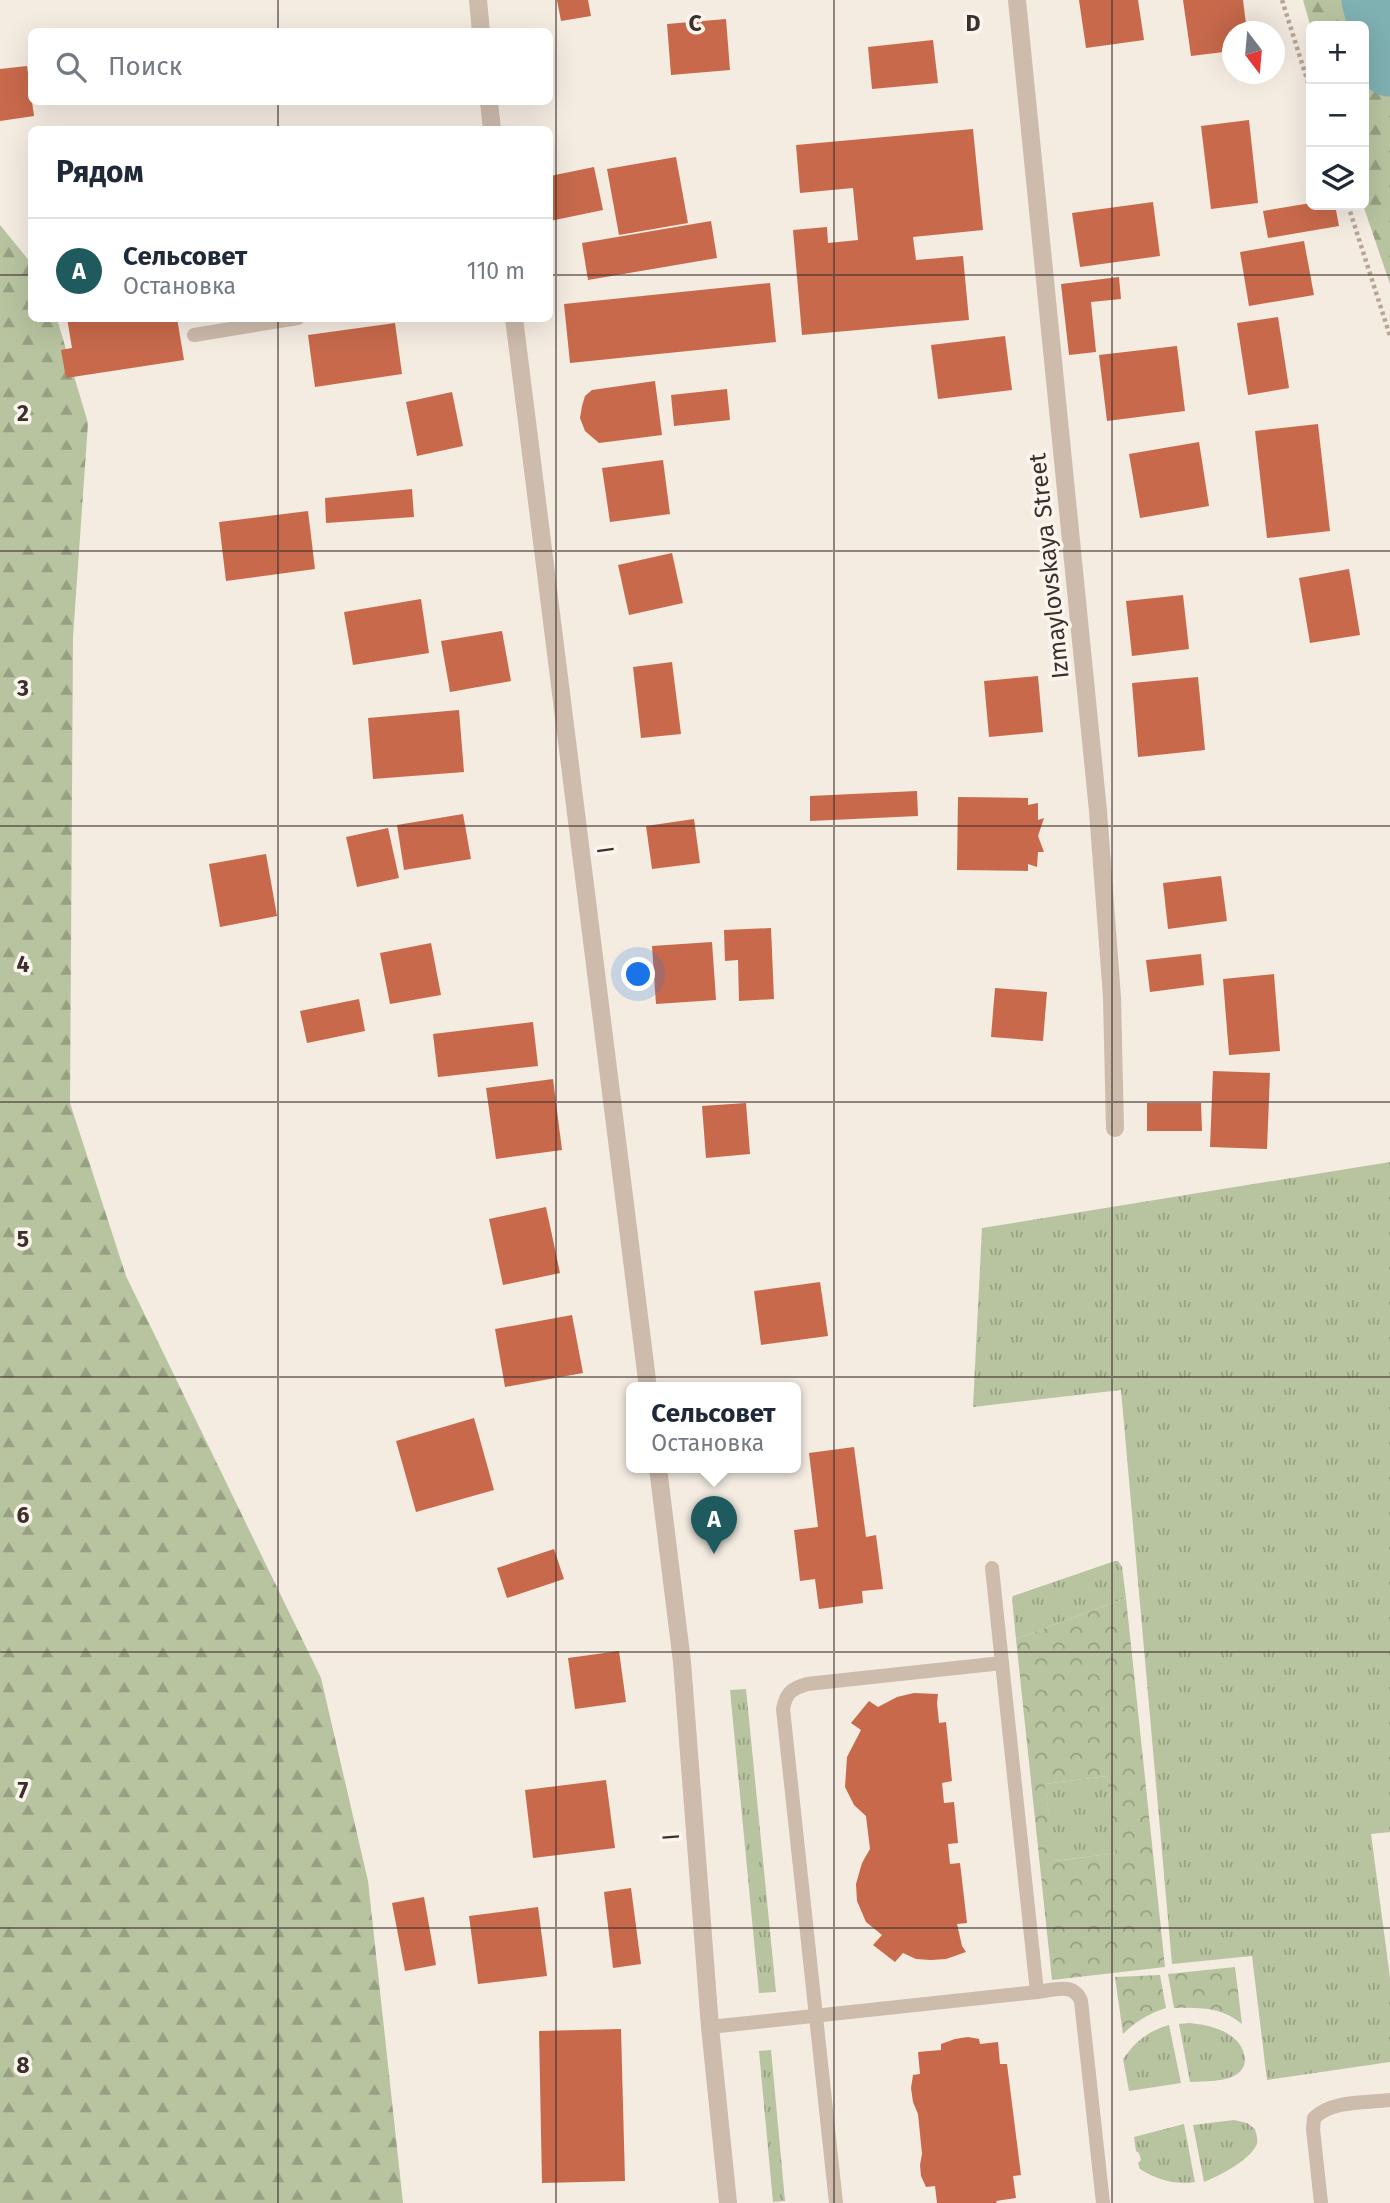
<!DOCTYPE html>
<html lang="ru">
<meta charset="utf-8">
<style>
:root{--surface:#fff;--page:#f6f6f7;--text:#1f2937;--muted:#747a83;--line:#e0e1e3;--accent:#1f5a5e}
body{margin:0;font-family:"Fira Sans",sans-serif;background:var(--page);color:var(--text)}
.controls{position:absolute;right:21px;top:21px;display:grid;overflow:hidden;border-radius:10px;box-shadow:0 7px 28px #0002}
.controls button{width:63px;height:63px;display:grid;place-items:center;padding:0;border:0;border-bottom:2px solid var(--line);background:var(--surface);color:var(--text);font:35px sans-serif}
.compass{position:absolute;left:1222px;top:21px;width:63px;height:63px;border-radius:50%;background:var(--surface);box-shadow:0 7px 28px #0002;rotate:164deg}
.you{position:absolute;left:639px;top:975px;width:24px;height:24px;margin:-18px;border:5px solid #fff;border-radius:50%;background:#1a73e8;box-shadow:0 0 0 10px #1a73e833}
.badge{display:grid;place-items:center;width:46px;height:46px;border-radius:50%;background:var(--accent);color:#fff;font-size:23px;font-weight:700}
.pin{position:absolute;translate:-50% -58px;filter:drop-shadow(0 2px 4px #0008)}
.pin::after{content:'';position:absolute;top:37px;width:24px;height:21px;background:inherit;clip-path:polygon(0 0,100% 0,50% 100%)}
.popup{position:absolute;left:626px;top:1382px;width:175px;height:91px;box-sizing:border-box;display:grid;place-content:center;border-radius:10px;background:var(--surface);filter:drop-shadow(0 2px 5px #0005);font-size:23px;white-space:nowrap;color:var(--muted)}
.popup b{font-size:26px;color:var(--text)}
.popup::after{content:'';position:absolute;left:50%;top:100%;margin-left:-14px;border:14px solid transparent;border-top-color:var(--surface)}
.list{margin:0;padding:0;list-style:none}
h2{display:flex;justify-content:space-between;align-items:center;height:91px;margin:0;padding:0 28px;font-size:30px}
h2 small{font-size:23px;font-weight:400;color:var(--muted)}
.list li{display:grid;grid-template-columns:46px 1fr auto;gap:21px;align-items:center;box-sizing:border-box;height:105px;padding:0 28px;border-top:2px solid var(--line)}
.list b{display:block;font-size:26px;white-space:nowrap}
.list p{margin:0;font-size:23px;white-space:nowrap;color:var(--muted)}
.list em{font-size:23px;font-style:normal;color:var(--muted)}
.icon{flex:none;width:38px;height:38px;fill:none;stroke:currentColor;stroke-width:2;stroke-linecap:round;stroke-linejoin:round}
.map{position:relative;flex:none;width:1390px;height:2203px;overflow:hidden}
.search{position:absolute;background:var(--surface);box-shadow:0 7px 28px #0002;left:28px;top:28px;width:525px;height:77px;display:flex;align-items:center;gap:18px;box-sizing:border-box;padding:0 24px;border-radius:10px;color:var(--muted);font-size:26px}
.panel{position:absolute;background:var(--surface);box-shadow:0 7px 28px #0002;left:28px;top:126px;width:525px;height:196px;border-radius:10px}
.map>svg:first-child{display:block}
.grass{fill:url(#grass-tufts)}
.forest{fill:url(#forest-firs)}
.park{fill:url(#park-crowns);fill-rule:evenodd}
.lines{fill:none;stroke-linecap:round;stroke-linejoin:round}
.river{stroke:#7fb0b2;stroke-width:63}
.building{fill:#c8694b}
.path{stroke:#b9a596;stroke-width:4.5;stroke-dasharray:3.5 3.5;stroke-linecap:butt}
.service{stroke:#cdbbac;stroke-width:14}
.minor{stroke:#cdbbac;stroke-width:18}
.tertiary{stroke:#cdbbac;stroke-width:18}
.grid{fill:none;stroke:#3b302b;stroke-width:2;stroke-opacity:0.55}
.labels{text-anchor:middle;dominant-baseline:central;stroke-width:7;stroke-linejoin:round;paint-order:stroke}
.street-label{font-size:24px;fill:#3b302b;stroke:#fbf5ee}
.grid-label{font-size:23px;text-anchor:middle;font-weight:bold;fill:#3b302b;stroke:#fbf5ee;stroke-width:7;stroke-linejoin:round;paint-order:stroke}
</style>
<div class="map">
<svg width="1390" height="2203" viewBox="0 0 1390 2203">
<defs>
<pattern id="grass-tufts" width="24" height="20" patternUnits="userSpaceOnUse" patternTransform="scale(1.75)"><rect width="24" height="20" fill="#b8c4a0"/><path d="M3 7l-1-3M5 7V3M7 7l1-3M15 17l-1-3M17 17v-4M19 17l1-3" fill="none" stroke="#97a083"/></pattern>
<pattern id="forest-firs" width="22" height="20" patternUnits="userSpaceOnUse" patternTransform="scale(1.75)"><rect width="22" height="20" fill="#b8c4a0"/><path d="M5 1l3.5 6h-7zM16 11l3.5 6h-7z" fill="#97a083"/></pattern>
<pattern id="park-crowns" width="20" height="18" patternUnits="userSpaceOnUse" patternTransform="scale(1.75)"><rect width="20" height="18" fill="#b8c4a0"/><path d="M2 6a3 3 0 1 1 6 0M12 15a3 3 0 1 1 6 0" fill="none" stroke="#97a083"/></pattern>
</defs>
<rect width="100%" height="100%" fill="#f4ebe1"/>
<g class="grass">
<polygon points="1390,1162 1390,1832 1371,1834 1390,1978 1390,2062 1267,2080 1252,1956 1172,1964 1121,1390 973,1407 982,1228"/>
<polygon points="1115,1561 1118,1561 1122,1567 1126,1598 1016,1639 1012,1599 1013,1596"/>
<polygon points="746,1689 776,1992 759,1993 730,1690"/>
<polygon points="1107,1776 1117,1853 1054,1861 1045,1784"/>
<path d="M1189,2023C1211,2025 1242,2032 1245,2059C1245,2067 1241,2072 1234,2076C1222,2082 1204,2081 1190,2082L1179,2024Z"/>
<path d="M1169,2025L1181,2083L1129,2091L1123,2059C1135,2042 1148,2031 1169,2025Z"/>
<polygon points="771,2050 785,2201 773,2202 759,2051"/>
<path d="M1234,2120L1247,2123L1255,2129C1256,2134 1259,2141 1256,2146C1248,2161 1219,2176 1204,2182L1193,2125Z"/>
<path d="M1184,2124L1195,2182C1174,2185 1158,2180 1140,2169L1138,2163L1141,2160L1139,2153L1136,2151L1134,2137Z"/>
</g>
<g class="forest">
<polygon points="1303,0 1390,0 1390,284 1363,205 1364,26 1311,28"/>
<polygon points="0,225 31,263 32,318 57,319 88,423 73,637 70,1103 126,1276 321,1678 368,1881 403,2203 0,2203"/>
</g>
<g class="park">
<path d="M1126,1598L1165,1967L1052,1980L1016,1639ZM1107,1776L1116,1853L1055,1861L1045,1784Z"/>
<path d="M1235,1967L1242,2024C1222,2007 1200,2007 1174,2008L1168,1974Z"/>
<path d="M1160,1975L1166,2008C1148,2014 1136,2021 1123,2034L1115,1977Z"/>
</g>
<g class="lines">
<polyline class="river" points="1373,0 1390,65"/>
</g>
<g class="building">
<polygon points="557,0 588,0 591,16 561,21"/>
<polygon points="1079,0 1138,0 1144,40 1086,48"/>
<polygon points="1183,0 1243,0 1247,32 1232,32 1232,51 1191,56"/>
<polygon points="726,19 730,70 671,75 667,24"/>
<polygon points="933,40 938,83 872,89 868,47"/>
<polygon points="27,66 34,116 0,121 0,69"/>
<polygon points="1249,120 1258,203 1211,209 1201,126"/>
<polygon points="973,129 983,230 913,237 916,260 963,256 969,320 802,335 793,230 827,227 828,243 858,240 853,188 800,193 796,145"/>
<polygon points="676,157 688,223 619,235 607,169"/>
<polygon points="594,167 603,210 550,221 550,176"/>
<polygon points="1153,202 1160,256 1080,267 1072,213"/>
<polygon points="1311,203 1311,205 1335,205 1339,226 1268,238 1263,211"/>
<polygon points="711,221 717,258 588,280 582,243"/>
<polygon points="1304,241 1314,295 1249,306 1240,252"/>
<polygon points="1119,277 1121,299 1091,302 1096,352 1069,355 1061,284"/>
<polygon points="770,283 776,342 570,363 564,304"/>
<polygon points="1278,317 1289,388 1248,395 1237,323"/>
<polygon points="67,318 177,318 184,360 66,378 61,350 72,348"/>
<polygon points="395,323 402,374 315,387 308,335"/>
<polygon points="1005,336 1012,390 938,399 931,345"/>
<polygon points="1177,346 1185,411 1107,421 1099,355"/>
<polygon points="655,381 662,435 599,443 585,431 580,418 582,406 585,396 592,390"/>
<polygon points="727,389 730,420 674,426 671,395"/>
<polygon points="452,392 463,446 417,456 406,402"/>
<polygon points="1318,424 1330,531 1267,538 1255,431"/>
<polygon points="1199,442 1209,506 1140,518 1129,454"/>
<polygon points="663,460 670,514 610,522 602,468"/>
<polygon points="412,489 414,517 326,523 325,498"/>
<polygon points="308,511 315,569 226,581 219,522"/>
<polygon points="672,553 683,603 629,615 618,565"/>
<polygon points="1349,569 1360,635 1310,643 1299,578"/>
<polygon points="1183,595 1189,649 1132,656 1126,601"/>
<polygon points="421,599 429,653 353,665 344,612"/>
<polygon points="502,631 511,681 450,692 441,641"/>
<polygon points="672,662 681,734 641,738 633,667"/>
<polygon points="1038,676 1043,732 989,737 984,681"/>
<polygon points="1198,677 1205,750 1138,757 1132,683"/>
<polygon points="459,710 464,772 373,779 368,718"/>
<polygon points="917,791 918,816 810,821 810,796"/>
<polygon points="958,797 1028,798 1028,805 1038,803 1038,820 1044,818 1038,836 1044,852 1038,852 1037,867 1028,864 1028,871 957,870"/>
<polygon points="463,814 471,859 404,870 397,825"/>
<polygon points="694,819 700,863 652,869 646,826"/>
<polygon points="388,828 399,878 357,887 346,837"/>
<polygon points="266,854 277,916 220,927 209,864"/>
<polygon points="1221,876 1227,921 1168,929 1163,883"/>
<polygon points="771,928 774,999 739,1001 738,960 725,961 724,930"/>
<polygon points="712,942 716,1000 656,1004 652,946"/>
<polygon points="431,943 441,995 390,1004 380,953"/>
<polygon points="1201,954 1204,985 1150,992 1146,960"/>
<polygon points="1274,974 1280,1051 1229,1055 1223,979"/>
<polygon points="995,988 1047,992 1043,1041 991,1037"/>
<polygon points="359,999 365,1031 307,1043 300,1011"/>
<polygon points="533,1022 538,1066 438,1077 433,1034"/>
<polygon points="1213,1071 1270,1073 1267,1149 1210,1147"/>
<polygon points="553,1079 562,1150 496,1159 486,1088"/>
<polygon points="746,1103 750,1154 706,1158 702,1106"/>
<polygon points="1147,1103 1201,1103 1202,1131 1147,1131"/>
<polygon points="546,1207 560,1273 503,1285 489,1219"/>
<polygon points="820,1282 828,1336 761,1345 754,1291"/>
<polygon points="572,1315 583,1373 505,1387 495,1329"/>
<polygon points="474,1418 494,1490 416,1512 396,1441"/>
<polygon points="854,1447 866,1537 876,1535 883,1589 862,1591 863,1603 819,1609 815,1579 800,1581 794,1530 818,1527 809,1453"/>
<polygon points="554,1549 564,1579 507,1598 497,1568"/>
<polygon points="619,1651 626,1702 575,1709 568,1658"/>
<polygon points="914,1693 938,1694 937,1703 939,1723 946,1722 952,1781 942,1783 944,1803 954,1802 958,1843 948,1844 950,1864 960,1863 967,1923 957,1924 962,1946 966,1952 946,1959 931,1960 916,1959 903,1953 895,1962 873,1945 882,1935 866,1922 857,1901 856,1884 862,1863 870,1849 866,1816 854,1805 845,1787 847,1757 861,1730 851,1723 869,1701 878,1707 897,1697"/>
<polygon points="606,1780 615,1848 533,1858 525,1790"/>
<polygon points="631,1888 641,1964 613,1968 604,1892"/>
<polygon points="424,1897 436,1965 405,1971 392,1903"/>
<polygon points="538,1907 547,1976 478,1984 469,1916"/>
<polygon points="621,2029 625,2181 542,2183 539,2031"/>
<polygon points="968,2037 979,2039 980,2044 998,2042 1000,2064 1007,2064 1021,2175 1013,2176 1016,2198 996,2201 997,2203 937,2203 935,2186 926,2187 921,2176 920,2165 922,2154 918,2114 913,2102 911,2088 913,2075 920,2074 918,2052 941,2050 941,2044 955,2039"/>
</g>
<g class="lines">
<g class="path">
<polyline points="1282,0 1311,92"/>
<polyline points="1348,205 1390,336"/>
</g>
<g class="service">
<polyline points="194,335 298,318"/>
<polyline points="992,1568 1002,1663"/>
<polyline points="710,2027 1037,1992"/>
<path d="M836,2203L783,1709C786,1693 791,1689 807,1684L1002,1663L1037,1992C1054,1990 1074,1982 1081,2001L1103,2203"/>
<path d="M1321,2203L1313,2129L1314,2118C1332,2100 1366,2103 1390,2100"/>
</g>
<polyline class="minor" points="1017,0 1098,811 1112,997 1115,1128"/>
<g class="tertiary">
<polyline points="478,0 481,32"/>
<polyline points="489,102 492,130"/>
<polyline points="514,318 648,1388"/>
<polyline points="658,1468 682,1662 710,2027 728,2203"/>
</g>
</g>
<path class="grid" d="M278,0V32M556,0V2203M834,0V2203M1112,0V2203M278,102V130M0,275H32M550,275H1390M278,318V2203M0,551H1390M0,826H1390M0,1102H1390M0,1377H1390M0,1652H1390M0,1928H1390"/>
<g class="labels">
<g class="street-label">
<text transform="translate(1049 566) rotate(-96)">Izmaylovskaya Street</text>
<text transform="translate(605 850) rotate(83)">I</text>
<text transform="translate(671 1837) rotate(-94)">I</text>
</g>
</g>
<g class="grid-label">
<text x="695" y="31">C</text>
<text x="973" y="31">D</text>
<text x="23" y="421">2</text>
<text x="23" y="696">3</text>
<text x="23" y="972">4</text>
<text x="23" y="1247">5</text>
<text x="23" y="1523">6</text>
<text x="23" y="1798">7</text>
<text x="23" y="2073">8</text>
</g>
</svg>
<div class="controls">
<button>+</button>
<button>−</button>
<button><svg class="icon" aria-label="layers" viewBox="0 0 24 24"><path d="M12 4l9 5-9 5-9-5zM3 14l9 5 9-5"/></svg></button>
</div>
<svg class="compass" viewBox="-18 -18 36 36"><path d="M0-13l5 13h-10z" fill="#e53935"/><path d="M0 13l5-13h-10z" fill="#747a83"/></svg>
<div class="you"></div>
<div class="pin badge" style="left:714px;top:1554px">A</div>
<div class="popup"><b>Сельсовет</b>Остановка</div>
<div class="search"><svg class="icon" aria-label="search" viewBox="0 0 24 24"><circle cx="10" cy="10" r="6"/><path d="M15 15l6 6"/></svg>Поиск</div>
<section class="panel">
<h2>Рядом<small></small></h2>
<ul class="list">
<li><span class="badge">A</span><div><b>Сельсовет</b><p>Остановка</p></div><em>110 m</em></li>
</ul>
</section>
</div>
